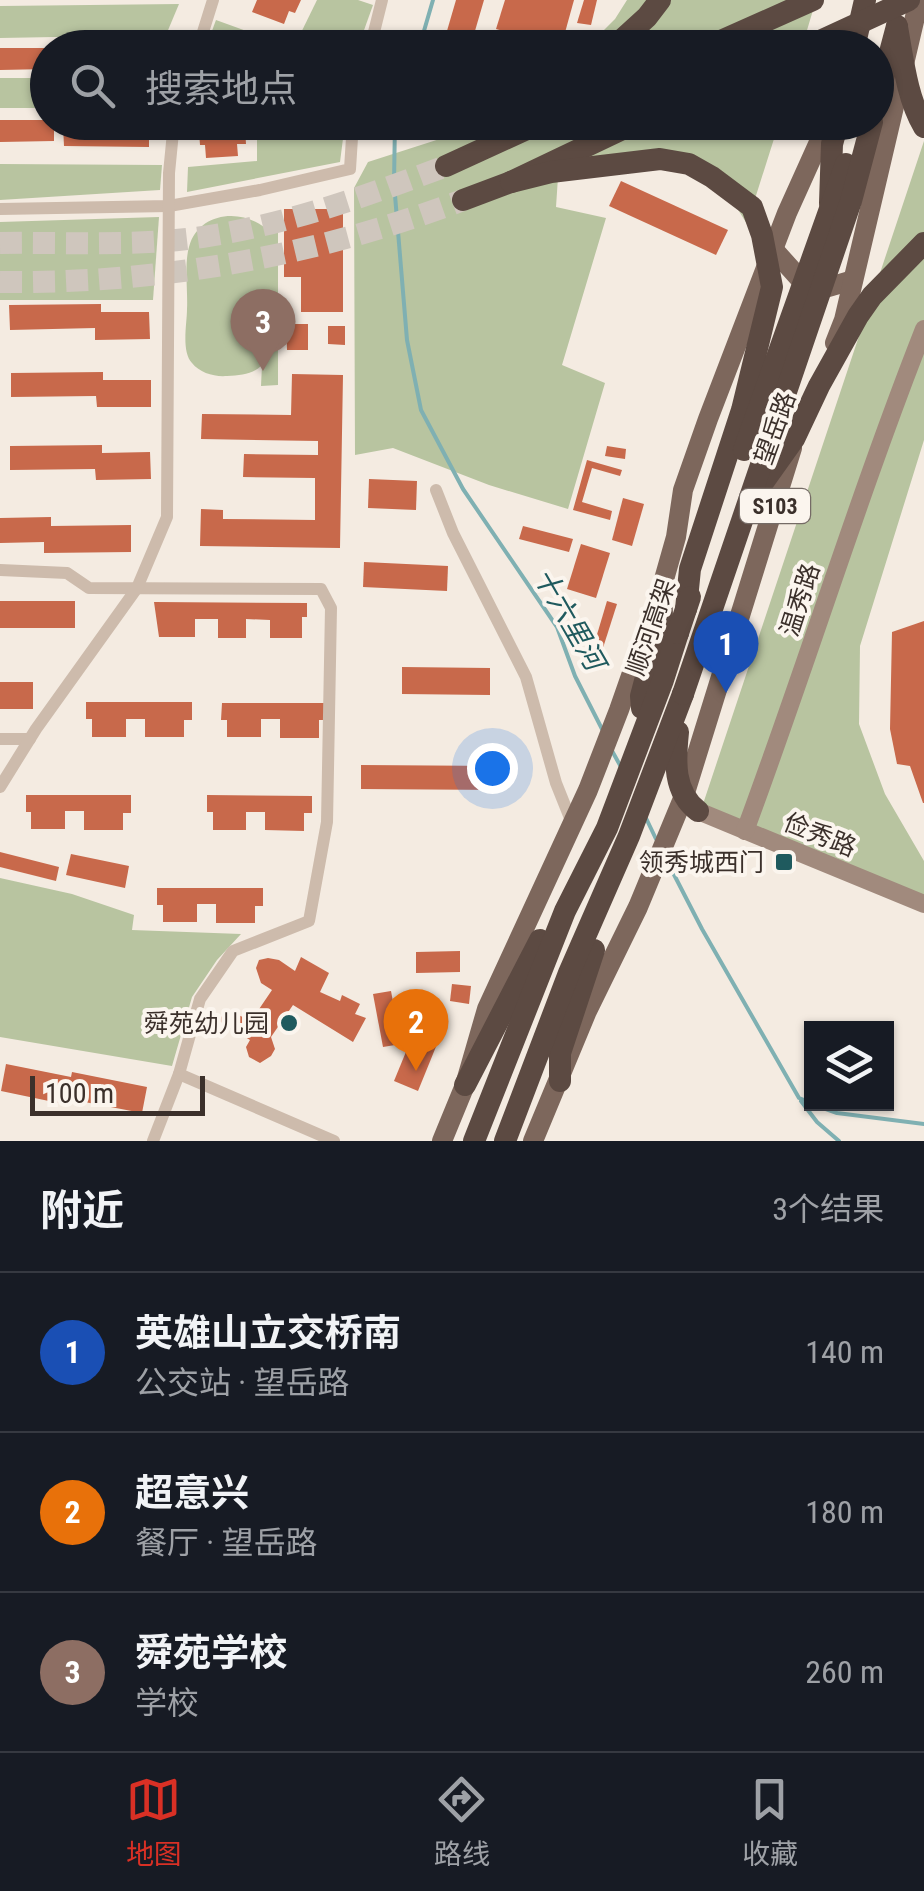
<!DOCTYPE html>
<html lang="zh">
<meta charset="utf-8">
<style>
:root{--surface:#171b24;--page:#242831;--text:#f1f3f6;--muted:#9ea1a6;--line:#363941;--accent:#d93025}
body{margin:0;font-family:"Roboto Condensed","Noto Sans SC",sans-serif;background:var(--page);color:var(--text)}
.controls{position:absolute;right:30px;bottom:30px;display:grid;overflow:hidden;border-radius:0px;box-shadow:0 2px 8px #0004}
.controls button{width:90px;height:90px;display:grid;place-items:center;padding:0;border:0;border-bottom:2px solid var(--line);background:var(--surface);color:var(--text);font:50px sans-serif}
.scale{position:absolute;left:30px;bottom:25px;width:175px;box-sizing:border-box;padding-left:10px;border:5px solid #3b302b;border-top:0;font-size:28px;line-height:35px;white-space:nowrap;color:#3b302b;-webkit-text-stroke:8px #fbf5ee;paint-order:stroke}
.you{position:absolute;left:492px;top:768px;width:35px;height:35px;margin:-25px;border:8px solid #fff;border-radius:50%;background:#1a73e8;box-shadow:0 0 0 15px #1a73e833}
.badge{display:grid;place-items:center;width:65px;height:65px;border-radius:50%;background:var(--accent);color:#fff;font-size:32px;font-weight:700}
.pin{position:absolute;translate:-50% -82px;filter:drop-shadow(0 2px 5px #0008)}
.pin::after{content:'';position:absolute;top:52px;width:35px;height:30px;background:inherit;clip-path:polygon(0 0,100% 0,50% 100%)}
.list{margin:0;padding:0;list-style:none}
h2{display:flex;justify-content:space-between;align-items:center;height:130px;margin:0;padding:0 40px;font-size:42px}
h2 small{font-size:32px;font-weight:400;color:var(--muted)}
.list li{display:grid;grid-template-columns:65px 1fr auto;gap:30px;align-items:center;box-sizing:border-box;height:160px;padding:0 40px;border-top:2px solid var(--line)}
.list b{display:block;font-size:38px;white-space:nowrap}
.list p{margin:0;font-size:32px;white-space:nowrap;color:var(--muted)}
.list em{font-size:32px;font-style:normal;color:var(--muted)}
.icon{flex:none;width:55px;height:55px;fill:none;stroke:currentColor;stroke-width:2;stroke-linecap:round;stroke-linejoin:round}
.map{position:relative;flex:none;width:924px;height:1141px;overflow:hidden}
.search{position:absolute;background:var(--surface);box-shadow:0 2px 8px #0004;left:30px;right:30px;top:30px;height:110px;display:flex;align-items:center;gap:25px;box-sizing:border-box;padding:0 35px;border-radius:55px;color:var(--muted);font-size:38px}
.sheet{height:610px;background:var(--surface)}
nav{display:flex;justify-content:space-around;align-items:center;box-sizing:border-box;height:140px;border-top:2px solid var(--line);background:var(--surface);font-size:28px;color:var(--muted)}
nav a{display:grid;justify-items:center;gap:5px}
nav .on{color:var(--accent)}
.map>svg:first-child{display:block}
.green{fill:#b8c4a0}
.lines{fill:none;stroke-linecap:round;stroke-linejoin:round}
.stream{stroke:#7fb0b2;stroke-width:4}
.building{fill:#c8694b}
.highway-tunnel{stroke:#cfc6bd;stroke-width:22;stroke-dasharray:22 11;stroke-linecap:butt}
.street{stroke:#cdbbac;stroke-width:12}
.secondary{stroke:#a18a7d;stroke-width:18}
.primary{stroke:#7d675c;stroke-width:20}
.highway{stroke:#5c4a42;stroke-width:22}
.highway-bridge{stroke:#5c4a42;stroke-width:22}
.poi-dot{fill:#1f5a5e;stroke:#fbf5ee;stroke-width:4}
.labels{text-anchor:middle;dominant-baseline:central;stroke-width:8;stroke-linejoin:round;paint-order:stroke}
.shield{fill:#fbf5ee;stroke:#756b66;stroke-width:2.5}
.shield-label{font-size:22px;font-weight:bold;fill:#3b302b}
.street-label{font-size:25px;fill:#3b302b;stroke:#fbf5ee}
.poi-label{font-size:25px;fill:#3b302b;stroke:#fbf5ee;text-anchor:end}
.water-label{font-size:28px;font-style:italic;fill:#1f5a5e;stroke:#fbf5ee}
</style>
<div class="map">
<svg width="924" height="1141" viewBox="0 0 924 1141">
<rect width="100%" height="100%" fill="#f4ebe1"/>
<g class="green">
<polygon points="317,0 358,0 373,5 358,47 294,47"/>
<polygon points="627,0 816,0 802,47 586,48 615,19"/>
<polygon points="179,4 166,35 0,38 0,6"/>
<polygon points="216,20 266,38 262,47 206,47"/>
<rect x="0" y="78" width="47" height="30"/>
<polygon points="319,123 345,123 340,162 187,192 188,167 257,161 257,133 314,134"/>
<polygon points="475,123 779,123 747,224 727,192 686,171 621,159 558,177 556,207 606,218 562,365 605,383 568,509 489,485 393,448 355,455 354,188 368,162 449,136"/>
<polygon points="924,141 924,440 860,646 859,724 885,794 924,861 924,896 702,807"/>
<polygon points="0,164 162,165 160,190 0,200"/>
<path d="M266,214H278V385L261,386L262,365C252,375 241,375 227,376C214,377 200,373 192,363C181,351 187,324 187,309C188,291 184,265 189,247C198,213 239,208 264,227Z"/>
<polygon points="159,217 153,300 0,300 0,222"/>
<polygon points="0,878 72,894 134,915 132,930 241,934 217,960 192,997 172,1066 0,1037"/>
</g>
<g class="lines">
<g class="stream">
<polyline points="419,48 433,0"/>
<polyline points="395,122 394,183 407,340 421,410 463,489 557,627 575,676 603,731"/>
<polyline points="611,749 621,767"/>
<polyline points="645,816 656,839"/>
<polyline points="667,861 702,929 799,1098 812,1103"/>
<polyline points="801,1101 817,1122 839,1141"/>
<polyline points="812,1104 837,1113 924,1124"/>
</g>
</g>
<g class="building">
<polygon points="257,0 301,0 295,13 289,11 284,24 252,12"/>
<polygon points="456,0 484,0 470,48 442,48"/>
<polygon points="505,0 574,0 561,47 496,29"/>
<polygon points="584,0 597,0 591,25 577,23"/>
<polygon points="0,48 48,48 48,69 0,70"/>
<polygon points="0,120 48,120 48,122 54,122 54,141 0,142"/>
<polygon points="195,122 251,122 251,127 245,128 246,144 237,144 238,156 206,158 205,145 200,145 199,131 195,131"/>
<polygon points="63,125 149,125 149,147 64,146"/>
<polygon points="621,181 728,230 716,255 609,206"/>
<polygon points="284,209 343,209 343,312 301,312 301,277 284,277"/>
<polygon points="101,304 101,312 149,312 150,339 95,340 95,328 10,330 9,305"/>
<polygon points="286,324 308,324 308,350 287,350"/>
<polygon points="328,326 345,326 345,345 328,344"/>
<polygon points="103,372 103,380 151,380 151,407 97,407 96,396 11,397 11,373"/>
<polygon points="292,374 343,375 340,548 200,546 201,509 223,510 223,519 315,520 315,478 243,477 244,454 318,455 318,441 201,439 202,414 291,415"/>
<polygon points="102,445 102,453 150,452 151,479 96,480 95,469 10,470 10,446"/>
<polygon points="607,446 626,449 625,459 605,456"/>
<polygon points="587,460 622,470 620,476 592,468 582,502 612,511 610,520 573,510"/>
<polygon points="369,479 417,481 416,510 368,508"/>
<polygon points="623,498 644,504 632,546 612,540"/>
<polygon points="51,517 51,526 131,525 131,552 44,553 44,542 0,543 0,518"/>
<polygon points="523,526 573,539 569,552 519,539"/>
<polygon points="581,544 610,553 596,598 567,589"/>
<polygon points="364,562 448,566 447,591 363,587"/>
<rect x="0" y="601" width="75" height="27"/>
<polygon points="607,601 617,604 602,651 593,648"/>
<polygon points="154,602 307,603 307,617 302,617 302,638 270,638 270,620 246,619 246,638 218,638 218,619 195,619 195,637 159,637"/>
<polygon points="924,621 924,803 923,803 910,766 897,764 890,729 892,632"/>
<polygon points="402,667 490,668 490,695 402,694"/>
<rect x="0" y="682" width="33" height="27"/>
<polygon points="86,702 192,702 192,720 184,720 184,737 145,737 145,719 126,719 126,737 92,737 92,719 86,719"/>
<polygon points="222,703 327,703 327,720 319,720 319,738 280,738 280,719 261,719 261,737 227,737 227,720 221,720"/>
<polygon points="361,765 501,766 500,790 361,789"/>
<polygon points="26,795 131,795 131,813 123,813 123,830 84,830 84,811 65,811 65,829 31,829 31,812 26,812"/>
<polygon points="207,795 312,796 312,813 304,813 304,831 265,830 265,812 246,812 246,830 213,830 213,812 207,812"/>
<polygon points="0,852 59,867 56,881 0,867"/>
<polygon points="71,854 129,866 125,888 66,875"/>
<polygon points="157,888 263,888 263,906 255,906 255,923 216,923 216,904 197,904 197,922 163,922 163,905 157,905"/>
<polygon points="460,951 460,972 416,973 416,952"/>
<polygon points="301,957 329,973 320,992 340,1001 342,995 360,1004 355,1014 366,1018 353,1042 293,1005 271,1037 275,1049 271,1056 260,1063 249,1057 246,1047 250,1040 219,1021 226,1009 251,1021 272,990 261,983 256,968 259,960 268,958 279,960 295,971"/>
<polygon points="452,984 471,986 469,1004 450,1001"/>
<polygon points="391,991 401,1044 383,1047 373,994"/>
<polygon points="424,1008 448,1017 418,1091 394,1081"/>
<polygon points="6,1064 71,1077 72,1072 147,1087 142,1113 69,1099 68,1105 1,1091"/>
</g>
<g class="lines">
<g class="highway-tunnel">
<path d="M0,243C69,242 141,247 209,236C291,223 369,195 446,166"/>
<path d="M0,282C159,284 315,256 463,200"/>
</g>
<g class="street">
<polyline points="198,48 213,0"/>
<polyline points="370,48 382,0"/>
<polyline points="0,209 169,206 260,190 350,169 353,122"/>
<polyline points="436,490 453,533 526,677 556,783 572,823"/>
<polyline points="0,570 67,573 89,588 321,589 331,608 327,822 309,921 233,951 200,999 179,1074"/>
<polyline points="0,739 30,739"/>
<polyline points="0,787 36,729 137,588 167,517 169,173 174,122"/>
<polyline points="153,1141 179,1074 334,1141"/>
</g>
<g class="secondary">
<polyline points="698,811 924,904"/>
<path d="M745,831C807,664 859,494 924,329"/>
</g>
<g class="primary">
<polyline points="773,249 809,289 815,291 853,280"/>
<polyline points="835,343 844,320 919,0"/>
<polyline points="442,1141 465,1085 487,1009 588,790 619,710 661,590 676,537 683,490 708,419 787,213 828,122"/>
<polyline points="533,1141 587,1011 638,907 684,796 792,448"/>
</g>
<g class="highway">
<polyline points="613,48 647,17 660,0"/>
<polyline points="705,48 813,0"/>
<polyline points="854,48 865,0"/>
<polyline points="876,105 897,26"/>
<polyline points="446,166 542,122"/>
<polyline points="463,200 511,182 637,122"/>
<polyline points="830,203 832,144 838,122"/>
<polyline points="642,708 641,696 662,617 661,590"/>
<path d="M678,732C675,761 673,792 698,811"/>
<polyline points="560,1081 560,1053 594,950"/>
<polyline points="465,1085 540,940"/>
<polyline points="474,1141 565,911 607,828 663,680 678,633"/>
<polyline points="505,1141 569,973 629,836 683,694"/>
</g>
<g class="highway-bridge">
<path d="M897,27C903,60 907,98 924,127"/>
<polyline points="805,48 909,0"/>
<polyline points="511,182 551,172 660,159 689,164 712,177 752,207 762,235 772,287 742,410 690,569 686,609"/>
<polyline points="744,450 846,164"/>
<polyline points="762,484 794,439 819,386 858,316 872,296 924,243"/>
<polyline points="678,633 690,597"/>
<polyline points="683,694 851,201 872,122"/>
</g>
</g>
<g class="poi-dot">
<rect x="774" y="852" width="20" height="20" rx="5"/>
<circle cx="289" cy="1023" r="10"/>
</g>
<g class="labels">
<rect class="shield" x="740" y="489" width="70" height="34" rx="8"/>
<g class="shield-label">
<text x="775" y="506">S103</text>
</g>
<g class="street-label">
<text transform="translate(775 428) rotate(-70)">望岳路</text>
<text transform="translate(800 600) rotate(-72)">温秀路</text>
<text transform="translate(651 627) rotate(-71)">顺河高架</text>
<text transform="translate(820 835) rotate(22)">俭秀路</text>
</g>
<g class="poi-label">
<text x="764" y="862">领秀城西门</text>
<text x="269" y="1023">舜苑幼儿园</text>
</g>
<g class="water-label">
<text transform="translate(569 619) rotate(60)">十六里河</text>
</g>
</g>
</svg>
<div class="controls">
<button><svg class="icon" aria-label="layers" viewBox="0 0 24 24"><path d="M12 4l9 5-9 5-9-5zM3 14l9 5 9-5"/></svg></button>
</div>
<div class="scale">100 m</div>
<div class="you"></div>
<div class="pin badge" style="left:726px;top:693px;background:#1a4fb4">1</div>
<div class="pin badge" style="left:416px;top:1071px;background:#e8710a">2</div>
<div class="pin badge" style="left:263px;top:371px;background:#8d6e63">3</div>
<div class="search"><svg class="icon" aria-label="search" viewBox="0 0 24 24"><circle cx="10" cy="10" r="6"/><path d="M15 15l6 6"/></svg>搜索地点</div>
</div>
<section class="sheet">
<h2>附近<small>3个结果</small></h2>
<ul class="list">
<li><span class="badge" style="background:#1a4fb4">1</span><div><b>英雄山立交桥南</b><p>公交站 · 望岳路</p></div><em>140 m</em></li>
<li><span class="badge" style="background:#e8710a">2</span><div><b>超意兴</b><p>餐厅 · 望岳路</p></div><em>180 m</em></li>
<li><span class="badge" style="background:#8d6e63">3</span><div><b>舜苑学校</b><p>学校</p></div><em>260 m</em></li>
</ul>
</section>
<nav>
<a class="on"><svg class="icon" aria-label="map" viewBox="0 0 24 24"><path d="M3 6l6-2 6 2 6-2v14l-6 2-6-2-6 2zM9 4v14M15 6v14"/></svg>地图</a>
<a><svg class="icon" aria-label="directions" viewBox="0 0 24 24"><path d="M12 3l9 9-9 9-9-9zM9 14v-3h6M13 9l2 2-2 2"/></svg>路线</a>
<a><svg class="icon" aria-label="saved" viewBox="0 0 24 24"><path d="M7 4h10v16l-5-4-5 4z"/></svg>收藏</a>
</nav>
